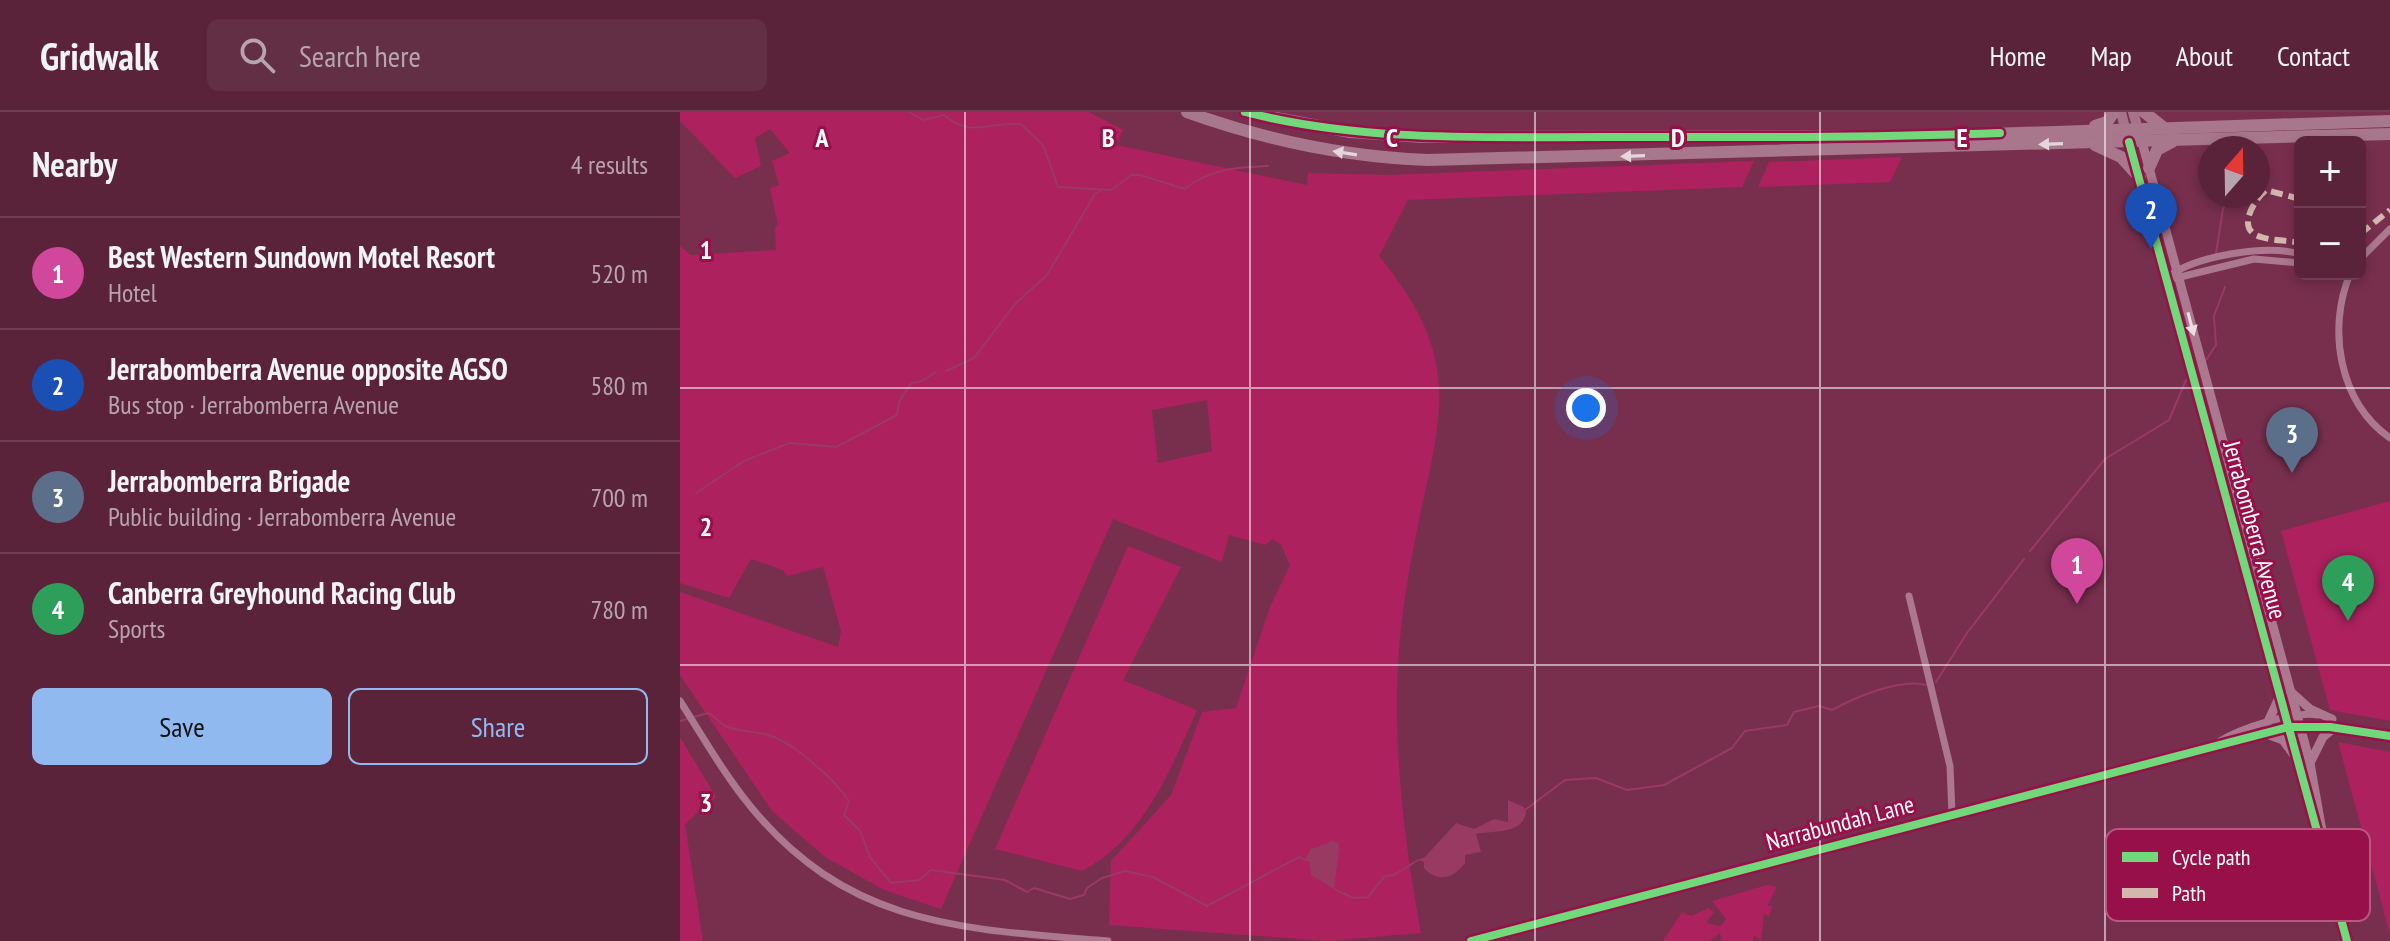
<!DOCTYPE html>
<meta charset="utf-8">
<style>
:root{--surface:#5a233a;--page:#632f45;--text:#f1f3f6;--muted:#b8a4af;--line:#6f4054;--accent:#90b9f0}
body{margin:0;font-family:"PT Sans Narrow",sans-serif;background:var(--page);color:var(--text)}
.controls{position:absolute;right:24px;top:24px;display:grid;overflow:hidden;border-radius:12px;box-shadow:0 4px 12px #0003}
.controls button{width:72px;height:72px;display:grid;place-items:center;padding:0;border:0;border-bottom:2px solid var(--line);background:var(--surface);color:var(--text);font:40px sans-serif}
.compass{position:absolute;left:1518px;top:24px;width:72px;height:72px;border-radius:50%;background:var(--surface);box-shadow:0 4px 12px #0003;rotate:20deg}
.you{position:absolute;left:906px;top:296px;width:28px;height:28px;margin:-20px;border:6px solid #fff;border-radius:50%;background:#1a73e8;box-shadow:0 0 0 12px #1a73e833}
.badge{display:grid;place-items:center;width:52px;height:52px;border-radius:50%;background:var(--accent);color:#fff;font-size:26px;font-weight:700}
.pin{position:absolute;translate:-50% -66px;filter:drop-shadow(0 2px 4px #0008)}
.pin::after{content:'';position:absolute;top:42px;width:28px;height:24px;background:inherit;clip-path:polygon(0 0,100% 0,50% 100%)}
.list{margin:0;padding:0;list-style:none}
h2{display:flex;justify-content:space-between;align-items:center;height:104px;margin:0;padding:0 32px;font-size:34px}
h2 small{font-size:26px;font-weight:400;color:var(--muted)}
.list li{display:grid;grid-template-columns:52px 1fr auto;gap:24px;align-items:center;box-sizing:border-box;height:112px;padding:0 32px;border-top:2px solid var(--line)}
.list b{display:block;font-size:30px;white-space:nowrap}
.list p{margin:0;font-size:26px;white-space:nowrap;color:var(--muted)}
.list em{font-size:26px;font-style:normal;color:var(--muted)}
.actions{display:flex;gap:16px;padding:24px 32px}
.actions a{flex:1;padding:18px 0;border:2px solid var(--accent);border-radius:12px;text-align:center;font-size:28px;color:var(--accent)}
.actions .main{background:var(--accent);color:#111}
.icon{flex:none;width:44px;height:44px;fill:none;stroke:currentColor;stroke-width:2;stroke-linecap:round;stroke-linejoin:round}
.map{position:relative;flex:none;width:1710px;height:829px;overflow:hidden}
header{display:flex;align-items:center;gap:48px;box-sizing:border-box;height:112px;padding:0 40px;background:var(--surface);border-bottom:2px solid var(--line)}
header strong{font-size:38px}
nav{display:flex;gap:44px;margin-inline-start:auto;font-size:28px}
.search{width:560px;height:72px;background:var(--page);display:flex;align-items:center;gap:20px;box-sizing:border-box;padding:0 28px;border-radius:12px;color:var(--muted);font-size:30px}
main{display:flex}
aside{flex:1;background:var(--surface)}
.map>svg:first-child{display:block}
.green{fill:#ac215e;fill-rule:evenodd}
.water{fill:#993a62}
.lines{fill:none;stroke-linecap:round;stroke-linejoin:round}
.stream{stroke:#993a62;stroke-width:2}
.minor{stroke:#ab788f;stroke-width:7}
.tertiary{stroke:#ab788f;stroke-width:9}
.secondary{stroke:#a7738a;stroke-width:10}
.primary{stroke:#a8778c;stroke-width:12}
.quiet{stroke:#d1b7ad;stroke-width:6;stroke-dasharray:12 6;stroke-linecap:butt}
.cycleway-casing{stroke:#97104a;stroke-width:13}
.cycleway{stroke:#71d979;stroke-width:8}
.oneway{fill:#e5d6dc}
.oneway2{fill:#eadde3}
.grid{fill:none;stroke:#fff;stroke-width:2;stroke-opacity:0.55}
.labels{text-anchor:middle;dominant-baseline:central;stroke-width:6;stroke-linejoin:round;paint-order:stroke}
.street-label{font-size:24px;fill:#fff;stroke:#97104a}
.key{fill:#97104a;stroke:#b65880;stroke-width:2}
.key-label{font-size:22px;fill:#fff}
.grid-label{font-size:26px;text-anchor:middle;font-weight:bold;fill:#fff;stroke:#97104a;stroke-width:6;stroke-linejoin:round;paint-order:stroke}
</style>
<header>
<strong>Gridwalk</strong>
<div class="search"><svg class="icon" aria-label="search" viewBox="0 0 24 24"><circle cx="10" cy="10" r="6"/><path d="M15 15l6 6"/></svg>Search here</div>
<nav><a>Home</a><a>Map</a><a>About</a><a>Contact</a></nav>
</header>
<main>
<aside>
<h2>Nearby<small>4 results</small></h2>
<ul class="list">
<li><span class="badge" style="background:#d1479c">1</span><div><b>Best Western Sundown Motel Resort</b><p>Hotel</p></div><em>520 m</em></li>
<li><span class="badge" style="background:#1a4fb4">2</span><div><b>Jerrabomberra Avenue opposite AGSO</b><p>Bus stop · Jerrabomberra Avenue</p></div><em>580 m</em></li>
<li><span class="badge" style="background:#5c6f8a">3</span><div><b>Jerrabomberra Brigade</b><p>Public building · Jerrabomberra Avenue</p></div><em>700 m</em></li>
<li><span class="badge" style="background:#2e9e5b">4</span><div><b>Canberra Greyhound Racing Club</b><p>Sports</p></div><em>780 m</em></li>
</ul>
<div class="actions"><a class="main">Save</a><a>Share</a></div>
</aside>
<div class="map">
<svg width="1710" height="829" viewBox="0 0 1710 829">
<rect width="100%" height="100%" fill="#782f4e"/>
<g class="green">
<path d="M0,0H409L443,18L436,33L627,73L628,61L709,63L1074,49L1062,75L728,88L699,144C776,238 766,289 741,399C731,445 723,491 719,537C712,633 724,727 741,821L648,829L429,813L431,749L491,683L522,600L556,596L590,495L610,453L601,433L593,427L585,433L549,423L542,450L433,407L261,797L204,778L145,745L92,699L0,563V480L158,535L161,519L143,455L107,464L103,458L71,447L49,486L0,471V134L11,143L96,138L95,115L98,114L90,76L99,73L92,49L110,41L90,17L75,26L81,54L55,66L0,9ZM527,288L532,339L478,351L472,298Z"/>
<polygon points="1222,45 1210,70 1078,75 1089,50"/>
<polygon points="1710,389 1710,609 1650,598 1601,419"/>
<path d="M448,434L501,455L443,568L517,598C491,657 463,728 402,759L315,737Z"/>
<polygon points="0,625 36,685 5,712 23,829 0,829"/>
<polygon points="1658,630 1710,640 1710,822"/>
<polygon points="1087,773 1097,775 1087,794 1093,793 1089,804 1084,802 1081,829 1074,823 1073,829 1042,829 1040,821 1030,829 983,829 1002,800 1011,804 1029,796 1034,800 1026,811 1041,814 1046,807 1032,789"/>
</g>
<g class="water">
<path d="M828,688L844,695L846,701C842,723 813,718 796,722L801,740L785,743V751C773,767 758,771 744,756V750L738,748L745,745L776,711L794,717L814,707L828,710Z"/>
<polygon points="653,729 659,732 659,737 654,777 631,763 629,750 625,748 631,737"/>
</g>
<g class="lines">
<g class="stream">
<path d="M229,0L243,8L264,3C292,27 309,9 341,12L363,33L378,75L431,78L452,63H460L505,77C529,57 558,55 588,54"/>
<polyline points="1536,141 1543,97 1551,84"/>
<polyline points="1526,248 1536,233 1534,204 1545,175"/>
<polyline points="266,259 294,246 335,192 367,163 415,82 420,79"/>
<polyline points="16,381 64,349 109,331 156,335 217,303 219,290 231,271 240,270 256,260"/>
<polyline points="1350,439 1425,347 1489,308 1506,268"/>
<polyline points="1256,570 1287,521 1344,447"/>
<path d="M0,609L28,601C36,604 40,613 48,615C62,620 78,619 92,624C117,634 154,667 169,689L164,703L180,719L190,745L211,771L239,768L251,758L325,768L347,780L354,776L390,787L404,783L407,776L422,766L445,759L473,765L527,794L619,745L625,748"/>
<path d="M845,698L885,668L916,666L947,678L984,673L1052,636L1065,619L1107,613L1114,600L1139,594L1152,598C1176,585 1220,566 1246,573"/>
<polyline points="654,777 673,786 688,785 705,764 714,763 738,748"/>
</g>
<g class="minor">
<polyline points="1680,147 1710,117"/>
<polyline points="1655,162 1668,166"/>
<path d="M1670,162C1647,217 1659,290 1710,326"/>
<path d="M1486,166C1514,144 1585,132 1620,142"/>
<polyline points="1496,166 1574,147 1620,151"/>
<polyline points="1229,484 1270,654 1272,702"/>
<path d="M0,589C23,625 44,662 71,695C170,816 285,817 428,829"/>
<path d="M1540,629C1561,616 1613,599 1638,603"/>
<polyline points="1648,757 1667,829"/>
<polyline points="791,829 1608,615 1650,615 1710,624"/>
</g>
<g class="tertiary">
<polyline points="1449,30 1648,757"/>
<polyline points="1462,30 1630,651 1648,753"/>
<polyline points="1610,579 1630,597 1652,607"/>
<polyline points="1587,612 1599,586"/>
<polyline points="1584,621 1603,628 1614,643"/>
<polyline points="1630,651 1643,625 1655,615"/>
</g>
<g class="secondary">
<polyline points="1441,0 1447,24"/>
<polyline points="1453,0 1460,24"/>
</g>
<g class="primary">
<path d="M507,0C585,28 665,45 748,48L1710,22"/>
<polyline points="565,0 670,20 742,25 1250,24 1710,9"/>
<polyline points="1464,0 1483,15"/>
<polyline points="1415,14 1427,10 1434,0"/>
<polyline points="1415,33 1441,45 1460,66"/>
<polyline points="1469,56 1477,38 1492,30"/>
</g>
<g class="quiet">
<path d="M1620,87L1586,78C1574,88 1555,118 1581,125C1593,129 1607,128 1620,131"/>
<polyline points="1680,122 1710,98"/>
</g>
<g class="cycleway-casing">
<g id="cycleway">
<path d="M565,0C682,30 801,25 921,25C1054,25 1187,26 1320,21"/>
<polyline points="1449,30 1667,829"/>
<polyline points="791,829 1608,615 1650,615 1710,624"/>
</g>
</g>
<use href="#cycleway" class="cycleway"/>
</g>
<defs><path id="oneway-solid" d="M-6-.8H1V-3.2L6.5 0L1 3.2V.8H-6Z" transform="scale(2)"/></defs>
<g class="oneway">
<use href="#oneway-solid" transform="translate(1371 32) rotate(178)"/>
<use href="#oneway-solid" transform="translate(665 41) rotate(-171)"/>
<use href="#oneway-solid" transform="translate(953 44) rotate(178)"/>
</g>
<use class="oneway2" href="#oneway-solid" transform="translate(1511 212) rotate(75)"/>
<path class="grid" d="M285,0V829M570,0V829M855,0V829M1140,0V829M1425,0V829M0,276H1710M0,553H1710"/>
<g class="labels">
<g class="street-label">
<text transform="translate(1575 418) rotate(75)">Jerrabomberra Avenue</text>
<text transform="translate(1160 711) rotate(-15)">Narrabundah Lane</text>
</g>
</g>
<rect x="1426" y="717" width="264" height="92" rx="12" class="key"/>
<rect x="1442" y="740" width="36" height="10" fill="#71d979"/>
<rect x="1442" y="776" width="36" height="10" fill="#d1b7ad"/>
<g class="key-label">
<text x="1492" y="753">Cycle path</text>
<text x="1492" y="789">Path</text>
</g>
<g class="grid-label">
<text x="142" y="35">A</text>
<text x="428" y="35">B</text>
<text x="712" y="35">C</text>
<text x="998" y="35">D</text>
<text x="1282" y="35">E</text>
<text x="26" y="147">1</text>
<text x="26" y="424">2</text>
<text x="26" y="700">3</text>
</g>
</svg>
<div class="controls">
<button>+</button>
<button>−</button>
</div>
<svg class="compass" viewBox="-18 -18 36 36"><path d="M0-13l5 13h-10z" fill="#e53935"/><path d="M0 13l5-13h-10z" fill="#b8a4af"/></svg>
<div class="you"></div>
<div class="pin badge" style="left:1397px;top:492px;background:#d1479c">1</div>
<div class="pin badge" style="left:1471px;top:137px;background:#1a4fb4">2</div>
<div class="pin badge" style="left:1612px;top:361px;background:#5c6f8a">3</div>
<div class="pin badge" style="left:1668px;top:509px;background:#2e9e5b">4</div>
</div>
</main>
